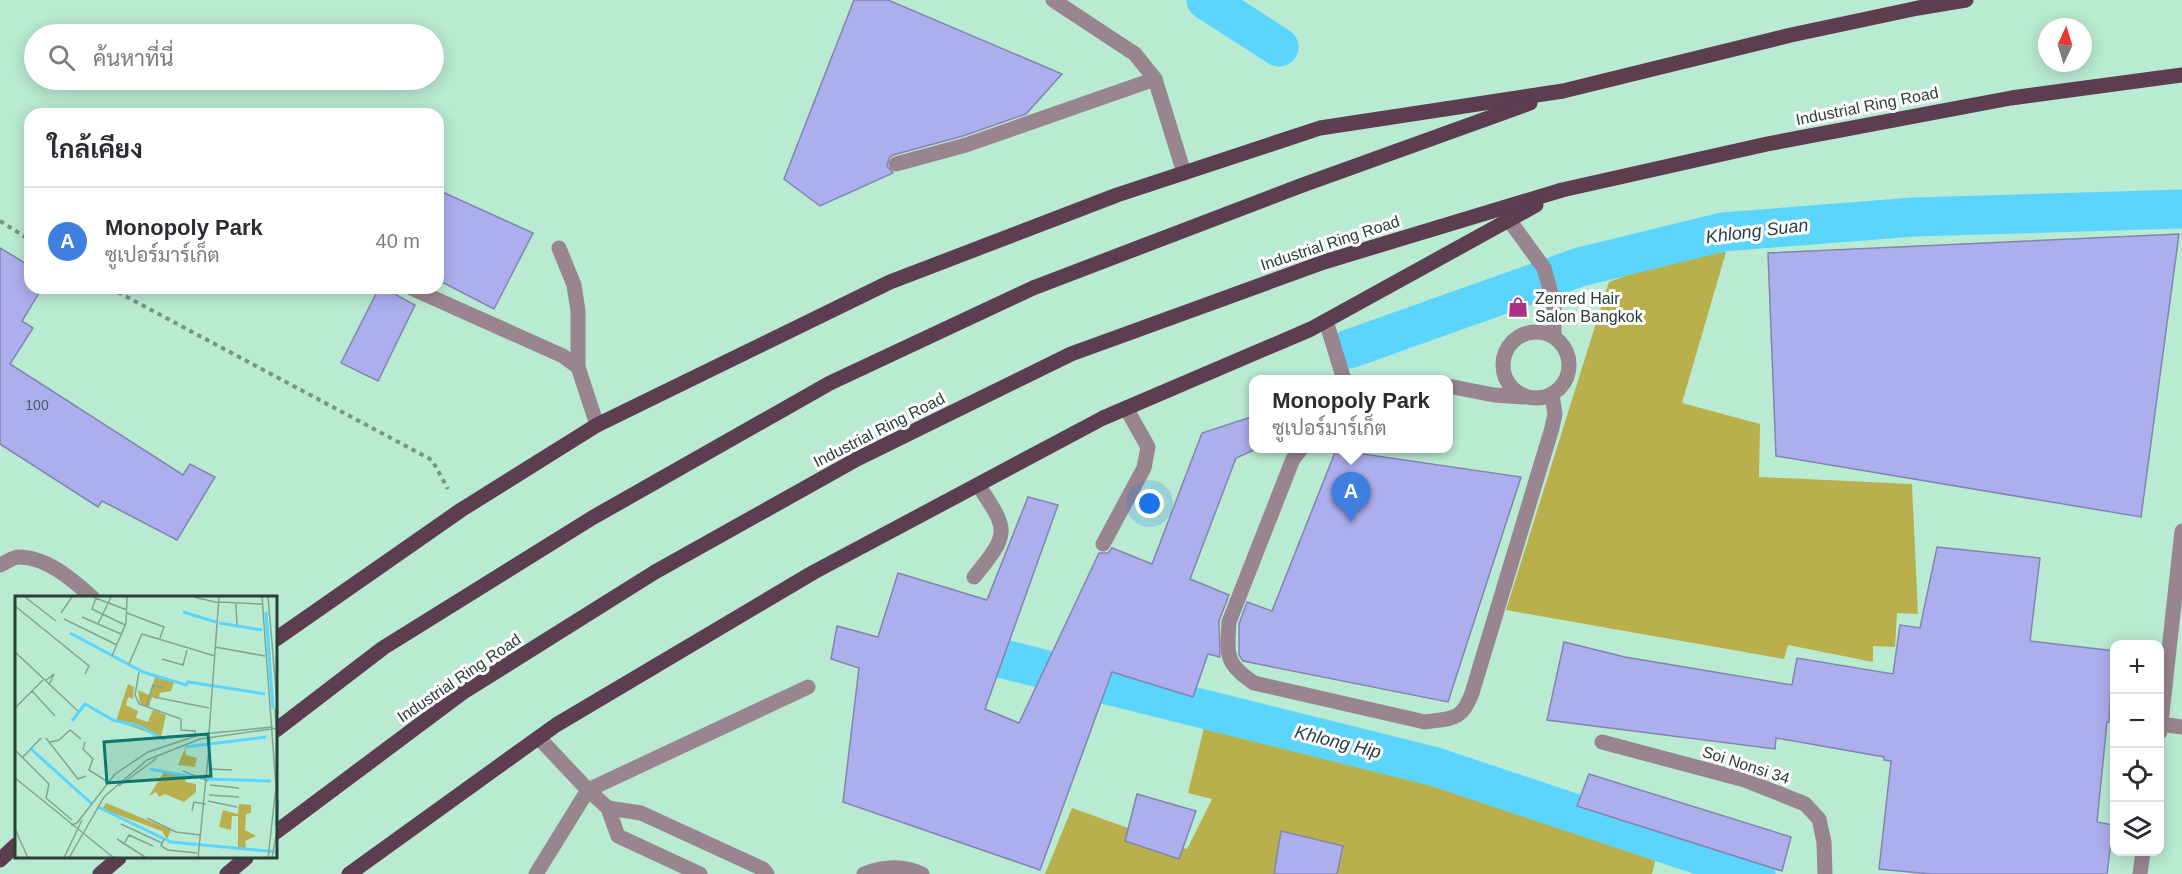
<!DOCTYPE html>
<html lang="th">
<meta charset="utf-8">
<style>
:root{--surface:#fff;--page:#f2f2f3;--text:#2b2b33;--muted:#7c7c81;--line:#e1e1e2;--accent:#ab3184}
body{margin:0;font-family:Arial,Sarabun,sans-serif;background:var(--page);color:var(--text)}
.controls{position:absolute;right:18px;bottom:18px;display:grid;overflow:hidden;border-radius:12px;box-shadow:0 3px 15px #0003}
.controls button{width:54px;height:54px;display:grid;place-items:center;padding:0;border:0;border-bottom:2px solid var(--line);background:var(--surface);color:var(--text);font:30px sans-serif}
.compass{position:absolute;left:2038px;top:18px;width:54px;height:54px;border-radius:50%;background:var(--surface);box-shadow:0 3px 15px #0003;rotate:4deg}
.you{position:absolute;left:1150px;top:504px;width:21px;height:21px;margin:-15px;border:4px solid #fff;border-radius:50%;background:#1a73e8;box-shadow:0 0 0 9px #1a73e833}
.badge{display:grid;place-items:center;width:39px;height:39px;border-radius:50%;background:var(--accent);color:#fff;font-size:20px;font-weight:700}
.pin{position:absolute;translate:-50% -50px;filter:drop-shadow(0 2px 3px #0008)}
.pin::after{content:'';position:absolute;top:32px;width:21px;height:18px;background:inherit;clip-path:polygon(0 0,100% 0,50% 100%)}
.popup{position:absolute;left:1249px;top:375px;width:204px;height:78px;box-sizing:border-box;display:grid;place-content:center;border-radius:12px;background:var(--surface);filter:drop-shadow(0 2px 4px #0005);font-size:20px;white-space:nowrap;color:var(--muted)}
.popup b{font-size:22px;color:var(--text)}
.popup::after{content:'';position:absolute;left:50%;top:100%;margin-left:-12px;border:12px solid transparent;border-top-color:var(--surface)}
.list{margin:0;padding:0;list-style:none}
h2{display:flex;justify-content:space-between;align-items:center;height:78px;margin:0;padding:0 24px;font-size:26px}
h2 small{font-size:20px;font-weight:400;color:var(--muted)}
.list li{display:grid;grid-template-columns:39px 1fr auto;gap:18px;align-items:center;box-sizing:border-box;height:108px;padding:0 24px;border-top:2px solid var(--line)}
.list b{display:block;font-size:22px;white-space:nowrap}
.list p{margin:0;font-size:20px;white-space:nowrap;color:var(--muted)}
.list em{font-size:20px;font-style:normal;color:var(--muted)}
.icon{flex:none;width:33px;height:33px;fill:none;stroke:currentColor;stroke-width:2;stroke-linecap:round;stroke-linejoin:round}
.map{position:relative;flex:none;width:2182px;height:874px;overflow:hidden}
.search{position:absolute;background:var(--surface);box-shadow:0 3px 15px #0003;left:24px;top:24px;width:420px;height:66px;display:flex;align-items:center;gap:15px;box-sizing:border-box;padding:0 21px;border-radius:33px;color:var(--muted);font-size:22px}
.panel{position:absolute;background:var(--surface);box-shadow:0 3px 15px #0003;left:24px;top:108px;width:420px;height:186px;border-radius:18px}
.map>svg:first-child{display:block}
.green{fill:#b9af4d}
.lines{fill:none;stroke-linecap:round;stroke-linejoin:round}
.canal{stroke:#5bd5fe;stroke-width:39}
.building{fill:#adaeee;stroke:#8485ae;stroke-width:1.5}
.path{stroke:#749786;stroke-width:4;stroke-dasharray:4.5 4.5;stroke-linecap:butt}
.minor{stroke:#98858f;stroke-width:15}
.major{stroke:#5d3e50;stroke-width:15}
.labels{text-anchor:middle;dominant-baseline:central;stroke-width:6;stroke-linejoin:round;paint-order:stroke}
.number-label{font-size:14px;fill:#4c5b63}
.street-label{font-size:16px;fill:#2b3f35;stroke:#fefefe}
.poi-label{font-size:16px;fill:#2b3f35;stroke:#fefefe;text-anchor:start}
.water-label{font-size:18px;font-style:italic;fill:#26404a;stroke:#fefefe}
.inset-river{fill:none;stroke:#5bd5fe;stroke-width:3}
.inset-road{fill:none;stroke:#80a693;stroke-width:1.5}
.view{fill:#0f766e;fill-opacity:0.15;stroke:#0f766e;stroke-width:3}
.inset-edge{fill:none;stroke:#2b3f35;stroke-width:3}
</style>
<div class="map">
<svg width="2182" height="874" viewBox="0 0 2182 874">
<rect width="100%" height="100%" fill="#b9ead2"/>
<g class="green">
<polygon points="1726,252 1682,403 1760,424 1759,477 1912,484 1918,614 1897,613 1895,647 1873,646 1873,662 1788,645 1784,659 1506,610 1609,282 1686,253"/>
<polygon points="1205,724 1423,774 1443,783 1657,853 1652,874 1045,874 1072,808 1187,849 1212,799 1188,793"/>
</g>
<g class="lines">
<g class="canal">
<polyline points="1206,0 1279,47"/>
<polyline points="1349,349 1580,267 1723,232 1914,217 2182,209"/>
<polyline points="951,646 1436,767 1756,874"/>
</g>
</g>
<g class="building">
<polygon points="854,0 888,0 1062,74 1026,114 963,136 893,155 889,158 887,166 893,173 820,206 784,179"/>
<polygon points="438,190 533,233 494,309 438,280"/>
<polygon points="2179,234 2141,517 1776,456 1768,253"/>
<polygon points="0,248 30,266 30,288 42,288 22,321 33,328 10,364 183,475 190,464 215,477 177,540 102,501 98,507 0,444"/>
<polygon points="379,288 384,288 415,305 378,381 341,363"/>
<polygon points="1254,416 1254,450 1236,458 1190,579 1229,595 1219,621 1220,657 1208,654 1193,697 1112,672 1040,870 843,802 859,668 831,659 837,626 878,637 898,573 987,600 1028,497 1058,505 985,709 1019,723 1099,553 1108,553 1112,548 1152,564 1202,433"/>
<polygon points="1336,450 1521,477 1448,702 1243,661 1239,655 1239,624 1247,602 1272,611"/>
<polygon points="1937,547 2040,558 2030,641 2115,651 2115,683 2111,682 2109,722 2107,722 2097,822 2113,825 2107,874 1930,874 1879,869 1891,761 1884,760 1884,757 1776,738 1775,749 1547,720 1564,642 1625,657 1792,685 1797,658 1893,674 1900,625 1920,628"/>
<polygon points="1589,774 1791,837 1782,871 1577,806"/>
<polygon points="1137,794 1196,811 1179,859 1125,841"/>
<polygon points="1281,831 1343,846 1337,874 1274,874"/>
</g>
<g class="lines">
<g class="path">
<polyline points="0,221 30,240"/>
<polyline points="110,288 432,460 448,489"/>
</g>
<g class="minor">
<polyline points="1053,0 1135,54 1155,79 1184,173"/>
<polyline points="896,164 966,145 1155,79"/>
<polyline points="1509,220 1544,268 1554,304 1554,335"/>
<polyline points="559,248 574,285 578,311 578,367"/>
<polyline points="411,288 563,356 578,367 597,425"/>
<polyline points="1326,321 1344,380"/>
<circle cx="1536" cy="365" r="33"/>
<polyline points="1448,386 1494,395 1523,397"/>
<path d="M1302,448L1293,459L1229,622C1227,655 1225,664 1254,683L1425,722C1452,718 1462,721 1472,693L1552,428L1555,414L1552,395"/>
<polyline points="1103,544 1144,468 1148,447 1126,408"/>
<path d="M0,565C5,563 12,558 17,557C46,556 73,580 93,598"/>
<path d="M974,577C1010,533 1009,531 978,485"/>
<polyline points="2161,724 2182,727"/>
<polyline points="2160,732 2182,531"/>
<polyline points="539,738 588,790 608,808 618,836 700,874"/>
<polyline points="1602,742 1745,780 1805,804 1819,819 1824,842 1825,874"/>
<polyline points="608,808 641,813 763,869 767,874"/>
<polyline points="536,874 588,790 808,687"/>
<path d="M864,874C884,866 902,865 922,874"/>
<polyline points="2140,874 2143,852"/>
</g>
<g class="major">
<polyline points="276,639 461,510 597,425 890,282 1117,195 1320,128 1563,91 1791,35 1918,8 1966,0"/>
<polyline points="276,730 383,648 592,518 830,383 1033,288 1300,186 1530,103"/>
<polyline points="276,832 462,693 655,572 857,459 1071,354 1324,262 1562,190 1767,144 2011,98 2182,75"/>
<polyline points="0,860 16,845"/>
<polyline points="100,874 119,858"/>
<polyline points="227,874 246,858"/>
<polyline points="349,874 556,725 814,572 1103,418 1311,329 1536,205"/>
</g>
</g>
<defs>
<g id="shop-bare" transform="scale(1.62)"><path d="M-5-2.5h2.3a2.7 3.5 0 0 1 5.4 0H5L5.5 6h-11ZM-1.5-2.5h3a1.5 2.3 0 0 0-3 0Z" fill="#ab3184" stroke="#fefefe" stroke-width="2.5" paint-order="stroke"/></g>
</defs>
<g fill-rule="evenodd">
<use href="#shop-bare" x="1518" y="307"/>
</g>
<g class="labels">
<g class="number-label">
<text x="37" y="405">100</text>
</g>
<g class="street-label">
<text transform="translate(1867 106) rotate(-11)">Industrial Ring Road</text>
<text transform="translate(1330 243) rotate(-18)">Industrial Ring Road</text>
<text transform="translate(879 430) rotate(-27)">Industrial Ring Road</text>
<text transform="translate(459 678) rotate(-34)">Industrial Ring Road</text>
<text transform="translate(1746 765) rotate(18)">Soi Nonsi 34</text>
</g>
<g class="poi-label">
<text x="1535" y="298">Zenred Hair<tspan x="1535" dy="18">Salon Bangkok</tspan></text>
</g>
<g class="water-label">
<text transform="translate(1757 231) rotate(-7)">Khlong Suan</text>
<text transform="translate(1338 742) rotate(14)">Khlong Hip</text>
</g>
</g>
<g transform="translate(15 596)">
<rect width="262" height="262" fill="#b9ead2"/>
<path d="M140,81L159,86L156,95L145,97L143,103L137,101L134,111L125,108L123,94L134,99ZM113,88L119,91L118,103L113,101L111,109L123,115L121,122L133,126L138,114L151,119L146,141L101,125ZM170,152L171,159L182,162L180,171L163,169ZM149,176L171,180L170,186L181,188V196L169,206L150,198L144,201L141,196L134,200ZM91,207L156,234L152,243L147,235L87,213ZM224,208L236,209V217L231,218L230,234L241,240L230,245L231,252L223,253V220H217L216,234L204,231L208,214L223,218Z" fill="#b9af4d"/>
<path class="inset-river" d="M168,16L201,26M251,16L258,113M204,27L247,34M55,37L128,76L171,89L173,86L250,98M57,125L70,108L98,124L124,130L150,144M170,151L251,141M16,153L77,208M135,173L182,182M189,183L256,185M83,211L156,246L263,256M261,230L263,205"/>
<path class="inset-road" d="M10,1L41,25M78,1L112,14M179,1L204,7M247,1L261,191L253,262M253,1L263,117M81,2L77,13L110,29M204,6L247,8M221,8L222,29M0,10L74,70L70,78M46,17L57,1M112,17L149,31L145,42M67,21L106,38M49,23L102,49M83,28L96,1M200,51L250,60M0,56L63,115M97,60L111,27L112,1M147,63L168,69L172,54M114,68L127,38L200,60M124,76L120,99L124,108L166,123V134L180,135V140M30,85L39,78L34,89M17,95L40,120M139,101L194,112M131,111L138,89L149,92M0,112L28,84M260,113L263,153M194,137L204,1M31,142L63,183L71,180M35,146L44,144L55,134L66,143M70,146L68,153L78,163L74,174L93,186M0,154L34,188L31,202L57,224M7,162L26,142M194,173L217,174M168,175L193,185M0,182L99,262M195,189L224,192M104,190L142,162M194,199L224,201M193,205L222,211M177,215L179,206L191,208M132,222L161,236L185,239M106,228L147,247M56,229L62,227L100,178L133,156L187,138L258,131M0,233L13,262M102,243L130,261M149,243L146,250L153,254L182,257M109,248L114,239L138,250M49,262L67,224M54,262L89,201L132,164L185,143L263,132M183,262L195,142M257,262L263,229"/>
<path class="view" d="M193,138L196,180L92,187L89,146Z"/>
<rect width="262" height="262" class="inset-edge"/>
</g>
</svg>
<div class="controls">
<button>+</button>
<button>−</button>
<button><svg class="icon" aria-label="locate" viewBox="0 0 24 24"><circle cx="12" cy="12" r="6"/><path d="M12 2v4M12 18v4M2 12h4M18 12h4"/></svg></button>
<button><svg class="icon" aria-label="layers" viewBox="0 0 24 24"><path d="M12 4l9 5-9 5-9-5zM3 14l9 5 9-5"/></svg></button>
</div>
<svg class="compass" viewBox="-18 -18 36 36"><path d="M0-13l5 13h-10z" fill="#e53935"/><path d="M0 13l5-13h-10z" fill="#7c7c81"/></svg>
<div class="you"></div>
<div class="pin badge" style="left:1351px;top:522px;background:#3f7fe0">A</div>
<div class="popup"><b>Monopoly Park</b>ซูเปอร์มาร์เก็ต</div>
<div class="search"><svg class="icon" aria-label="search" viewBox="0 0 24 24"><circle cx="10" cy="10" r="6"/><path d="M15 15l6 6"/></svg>ค้นหาที่นี่</div>
<section class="panel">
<h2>ใกล้เคียง<small></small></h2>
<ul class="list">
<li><span class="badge" style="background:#3f7fe0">A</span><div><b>Monopoly Park</b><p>ซูเปอร์มาร์เก็ต</p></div><em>40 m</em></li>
</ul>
</section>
</div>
